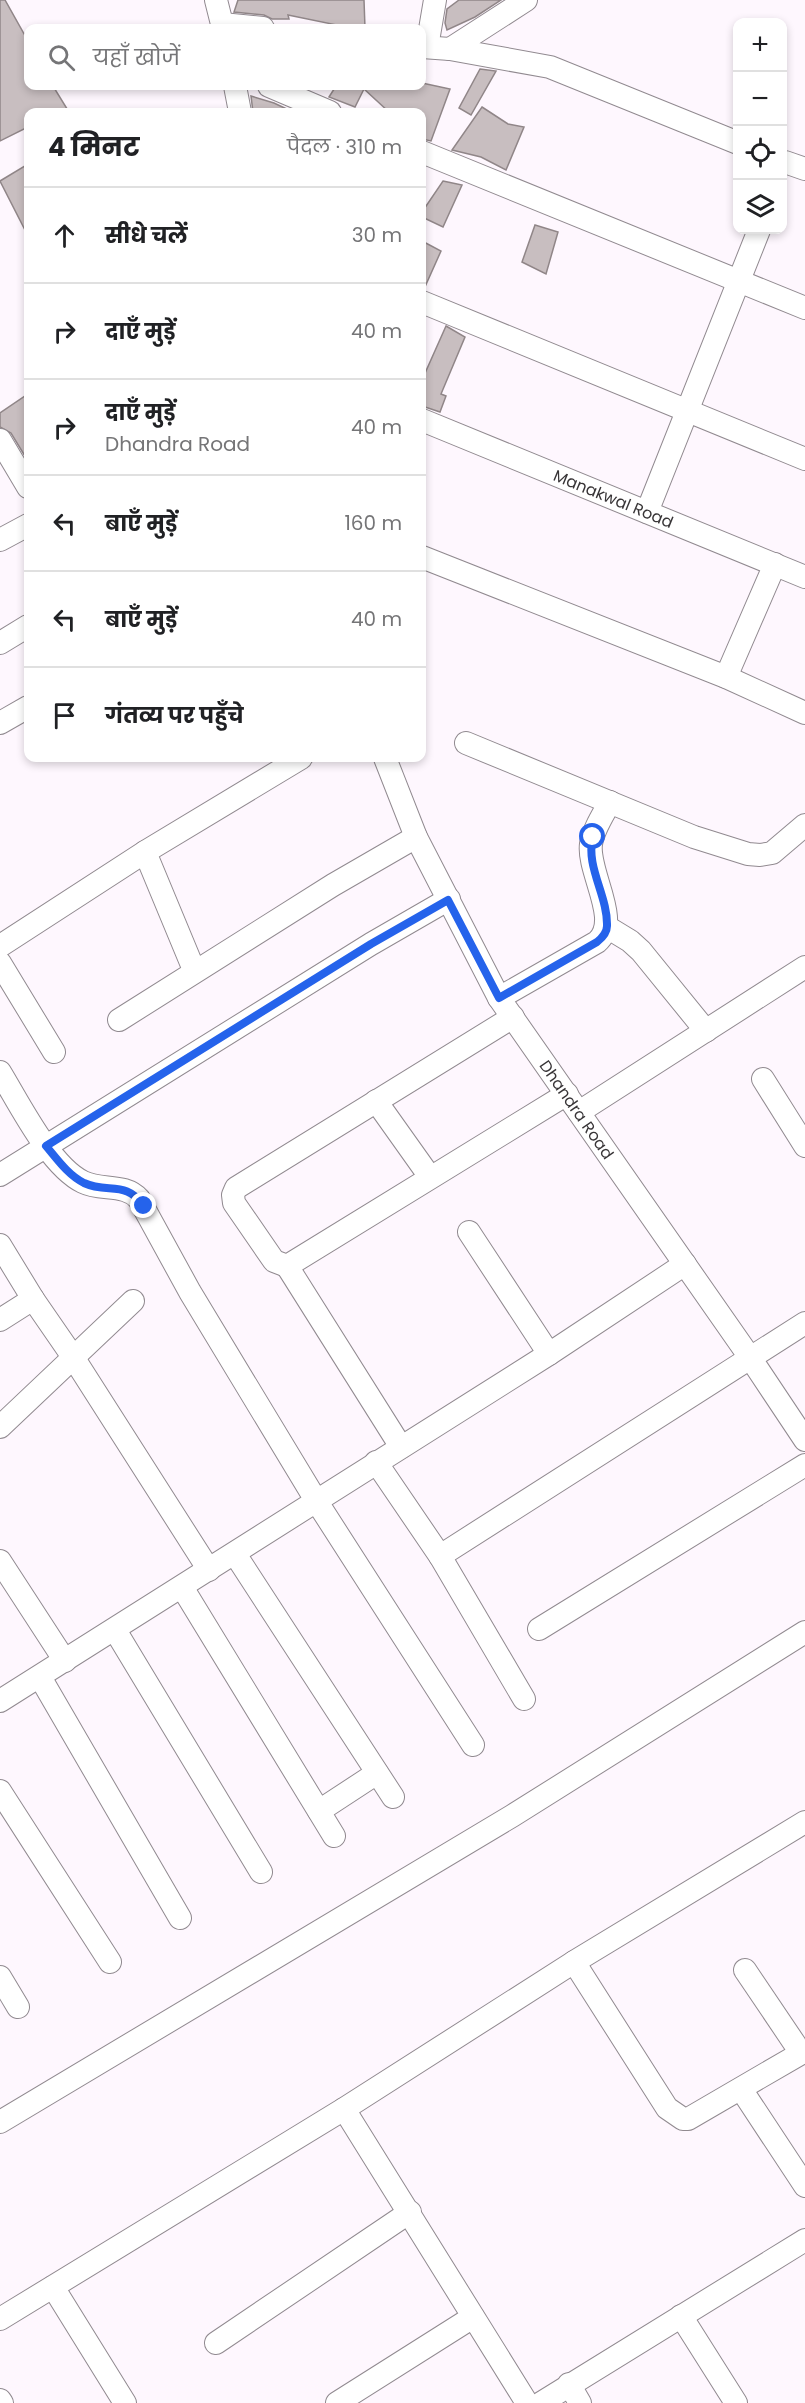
<!DOCTYPE html>
<html lang="hi">
<meta charset="utf-8">
<style>
:root{--surface:#fff;--page:#f6f6f6;--text:#202124;--muted:#757577;--line:#e0e0e0}
body{margin:0;font-family:Poppins,"Noto Sans Devanagari",sans-serif;background:var(--page);color:var(--text)}
.controls{position:absolute;right:18px;top:18px;display:grid;overflow:hidden;border-radius:12px;box-shadow:0 3px 9px #0003}
.controls button{width:54px;height:54px;display:grid;place-items:center;padding:0;border:0;border-bottom:2px solid var(--line);background:var(--surface);color:var(--text);font:30px sans-serif}
.stop{position:absolute;width:18px;height:18px;margin:-14px;border:4px solid #2563eb;border-radius:50%;background:#fff}
.stop.end{background:#2563eb;border-color:#fff;box-shadow:0 2px 6px #0008}
.list{margin:0;padding:0;list-style:none}
h2{display:flex;justify-content:space-between;align-items:center;height:78px;margin:0;padding:0 24px;font-size:26px}
h2 small{font-size:20px;font-weight:400;color:var(--muted)}
.list li{display:grid;grid-template-columns:39px 1fr auto;gap:18px;align-items:center;box-sizing:border-box;height:96px;padding:0 24px;border-top:2px solid var(--line)}
.list b{display:block;font-size:22px;white-space:nowrap}
.list p{margin:0;font-size:20px;white-space:nowrap;color:var(--muted)}
.list em{font-size:20px;font-style:normal;color:var(--muted)}
.icon{flex:none;width:33px;height:33px;fill:none;stroke:currentColor;stroke-width:2;stroke-linecap:round;stroke-linejoin:round}
.map{position:relative;flex:none;width:805px;height:2403px;overflow:hidden}
.search{position:absolute;background:var(--surface);box-shadow:0 3px 9px #0003;left:24px;top:24px;width:402px;height:66px;display:flex;align-items:center;gap:15px;box-sizing:border-box;padding:0 21px;border-radius:12px;color:var(--muted);font-size:22px}
.panel{position:absolute;background:var(--surface);box-shadow:0 3px 9px #0003;left:24px;top:108px;width:402px;height:654px;border-radius:12px}
.map>svg:first-child{display:block}
.building{fill:#c8bec0;stroke:#908688;stroke-width:1.5}
.lines{fill:none;stroke-linecap:round;stroke-linejoin:round}
.minor-casing{stroke:#918a90;stroke-width:24}
.minor{stroke:#fff;stroke-width:22}
.route{stroke:#2563eb;stroke-width:8}
.labels{text-anchor:middle;dominant-baseline:central;stroke-width:4.5;stroke-linejoin:round;paint-order:stroke}
.street-label{font-size:16px;fill:#383537;stroke:#fef7fe}
</style>
<div class="map">
<svg width="805" height="2403" viewBox="0 0 805 2403">
<rect width="100%" height="100%" fill="#fef7fe"/>
<g class="building">
<polygon points="0,0 5,0 28,41 28,86 53,86 69,112 28,112 28,127 0,141"/>
<polygon points="238,0 364,0 365,28 337,28 337,25 288,15 289,19 272,19 264,15 234,12"/>
<polygon points="459,0 501,0 475,17 447,30 445,23 447,9"/>
<polygon points="480,69 496,71 471,115 459,108"/>
<polygon points="422,83 450,89 431,141 422,139 422,112 389,112 364,89 355,107 329,97 336,86 422,86"/>
<polygon points="251,96 274,103 293,112 253,112"/>
<polygon points="482,107 508,124 524,127 506,170 481,157 452,150"/>
<polygon points="28,164 28,236 0,181"/>
<polygon points="443,181 462,185 443,227 422,217 422,212"/>
<polygon points="535,225 558,232 546,274 522,262"/>
<polygon points="422,241 441,251 424,289 422,289"/>
<polygon points="446,326 465,337 441,394 446,396 440,412 422,406 422,380"/>
<polygon points="28,394 28,461 11,433 0,427 0,413"/>
</g>
<g class="lines">
<g class="minor-casing">
<g id="minor">
<polyline points="216,0 223,28"/>
<polyline points="222,24 263,28"/>
<polyline points="422,47 450,49 550,67 738,143"/>
<polyline points="427,47 435,0"/>
<polyline points="450,49 526,0"/>
<polyline points="235,86 240,112"/>
<polyline points="269,86 330,112"/>
<polyline points="422,152 805,308"/>
<polyline points="785,162 805,169"/>
<polyline points="422,302 805,459"/>
<path id="s1" d="M422,420L805,577"/>
<polyline points="0,440 28,487"/>
<polyline points="647,512 759,230"/>
<polyline points="0,540 28,525"/>
<polyline points="422,557 726,677 805,713"/>
<polyline points="0,643 28,626"/>
<polyline points="726,677 775,564"/>
<polyline points="0,723 28,707"/>
<polyline points="466,743 694,837 748,854 760,855 772,853 805,825"/>
<path id="s2" d="M385,758L416,837L499,998L751,1359L805,1440"/>
<polyline points="145,852 194,970"/>
<polyline points="607,927 630,941 641,951 706,1031"/>
<polyline points="0,946 145,852 301,758"/>
<polyline points="0,963 54,1052"/>
<path d="M499,998L597,942C622,921 587,872 591,844C593,830 603,815 610,802"/>
<polyline points="513,1017 236,1188 233,1195 234,1203 274,1261 287,1266 567,1094"/>
<polyline points="119,1020 333,885 416,837"/>
<path d="M0,1072C19,1103 50,1166 83,1182C101,1191 125,1183 139,1199L190,1292L317,1502L473,1745"/>
<polyline points="763,1079 805,1146"/>
<polyline points="376,1101 430,1177"/>
<polyline points="579,1112 805,967"/>
<polyline points="0,1175 371,944 449,899"/>
<polyline points="469,1232 549,1354"/>
<polyline points="0,1245 33,1299 73,1357 209,1570"/>
<polyline points="287,1266 401,1447"/>
<polyline points="0,1320 33,1299"/>
<polyline points="0,1427 133,1301"/>
<polyline points="376,1462 440,1556 524,1699"/>
<polyline points="235,1554 393,1797"/>
<polyline points="440,1556 805,1323"/>
<polyline points="0,1561 65,1661"/>
<polyline points="182,1587 334,1836"/>
<polyline points="539,1629 805,1465"/>
<polyline points="115,1630 261,1872"/>
<polyline points="40,1677 180,1918"/>
<polyline points="0,1701 549,1354 685,1264"/>
<polyline points="0,1791 110,1962"/>
<polyline points="319,1811 377,1773"/>
<polyline points="574,1962 667,2108 683,2119 688,2119 805,2051"/>
<polyline points="745,1970 801,2053"/>
<polyline points="0,1977 18,2007"/>
<polyline points="741,2089 805,2186"/>
<polyline points="344,2109 527,2403"/>
<polyline points="0,2122 512,1816 805,1632"/>
<polyline points="53,2287 125,2403"/>
<polyline points="681,2316 736,2403"/>
<polyline points="0,2319 344,2109 574,1962 805,1822"/>
<polyline points="216,2343 410,2212"/>
<polyline points="569,2384 580,2403"/>
<polyline points="0,2400 2,2403"/>
<polyline points="337,2403 473,2317"/>
<polyline points="541,2403 805,2240"/>
</g>
</g>
<use href="#minor" class="minor"/>
</g>
<g class="lines">
<path class="route" d="M144,1206C126,1180 108,1194 84,1183C68,1175 57,1159 46,1146L371,944L448,900L499,998L597,942C602,938 607,933 607,926C608,896 585,866 593,837"/>
</g>
<g class="labels">
<g class="street-label">
<text stroke="none"><textPath href="#s1" startOffset="207">Manakwal Road</textPath></text>
<text stroke="none"><textPath href="#s2" startOffset="402">Dhandra Road</textPath></text>
</g>
</g>
</svg>
<div class="controls">
<button>+</button>
<button>−</button>
<button><svg class="icon" aria-label="locate" viewBox="0 0 24 24"><circle cx="12" cy="12" r="6"/><path d="M12 2v4M12 18v4M2 12h4M18 12h4"/></svg></button>
<button><svg class="icon" aria-label="layers" viewBox="0 0 24 24"><path d="M12 4l9 5-9 5-9-5zM3 14l9 5 9-5"/></svg></button>
</div>
<div class="stop" style="left:593px;top:837px"></div>
<div class="stop end" style="left:144px;top:1206px"></div>
<div class="search"><svg class="icon" aria-label="search" viewBox="0 0 24 24"><circle cx="10" cy="10" r="6"/><path d="M15 15l6 6"/></svg>यहाँ खोजें</div>
<section class="panel">
<h2>4 मिनट<small>पैदल · 310 m</small></h2>
<ul class="list">
<li><svg class="icon" aria-label="ahead" viewBox="0 0 24 24"><path d="M12 20V5M6 11l6-6 6 6"/></svg><div><b>सीधे चलें</b></div><em>30 m</em></li>
<li><svg class="icon" aria-label="right" viewBox="0 0 24 24"><path d="M7 20v-9h11M14 6l5 5-5 5"/></svg><div><b>दाएँ मुड़ें</b></div><em>40 m</em></li>
<li><svg class="icon" aria-label="right" viewBox="0 0 24 24"><path d="M7 20v-9h11M14 6l5 5-5 5"/></svg><div><b>दाएँ मुड़ें</b><p>Dhandra Road</p></div><em>40 m</em></li>
<li><svg class="icon" aria-label="left" viewBox="0 0 24 24"><path d="M17 20v-9H6M10 6l-5 5 5 5"/></svg><div><b>बाएँ मुड़ें</b></div><em>160 m</em></li>
<li><svg class="icon" aria-label="left" viewBox="0 0 24 24"><path d="M17 20v-9H6M10 6l-5 5 5 5"/></svg><div><b>बाएँ मुड़ें</b></div><em>40 m</em></li>
<li><svg class="icon" aria-label="arrive" viewBox="0 0 24 24"><path d="M6 21V4h12l-3 4 3 4H6"/></svg><div><b>गंतव्य पर पहुँचे</b></div></li>
</ul>
</section>
</div>
